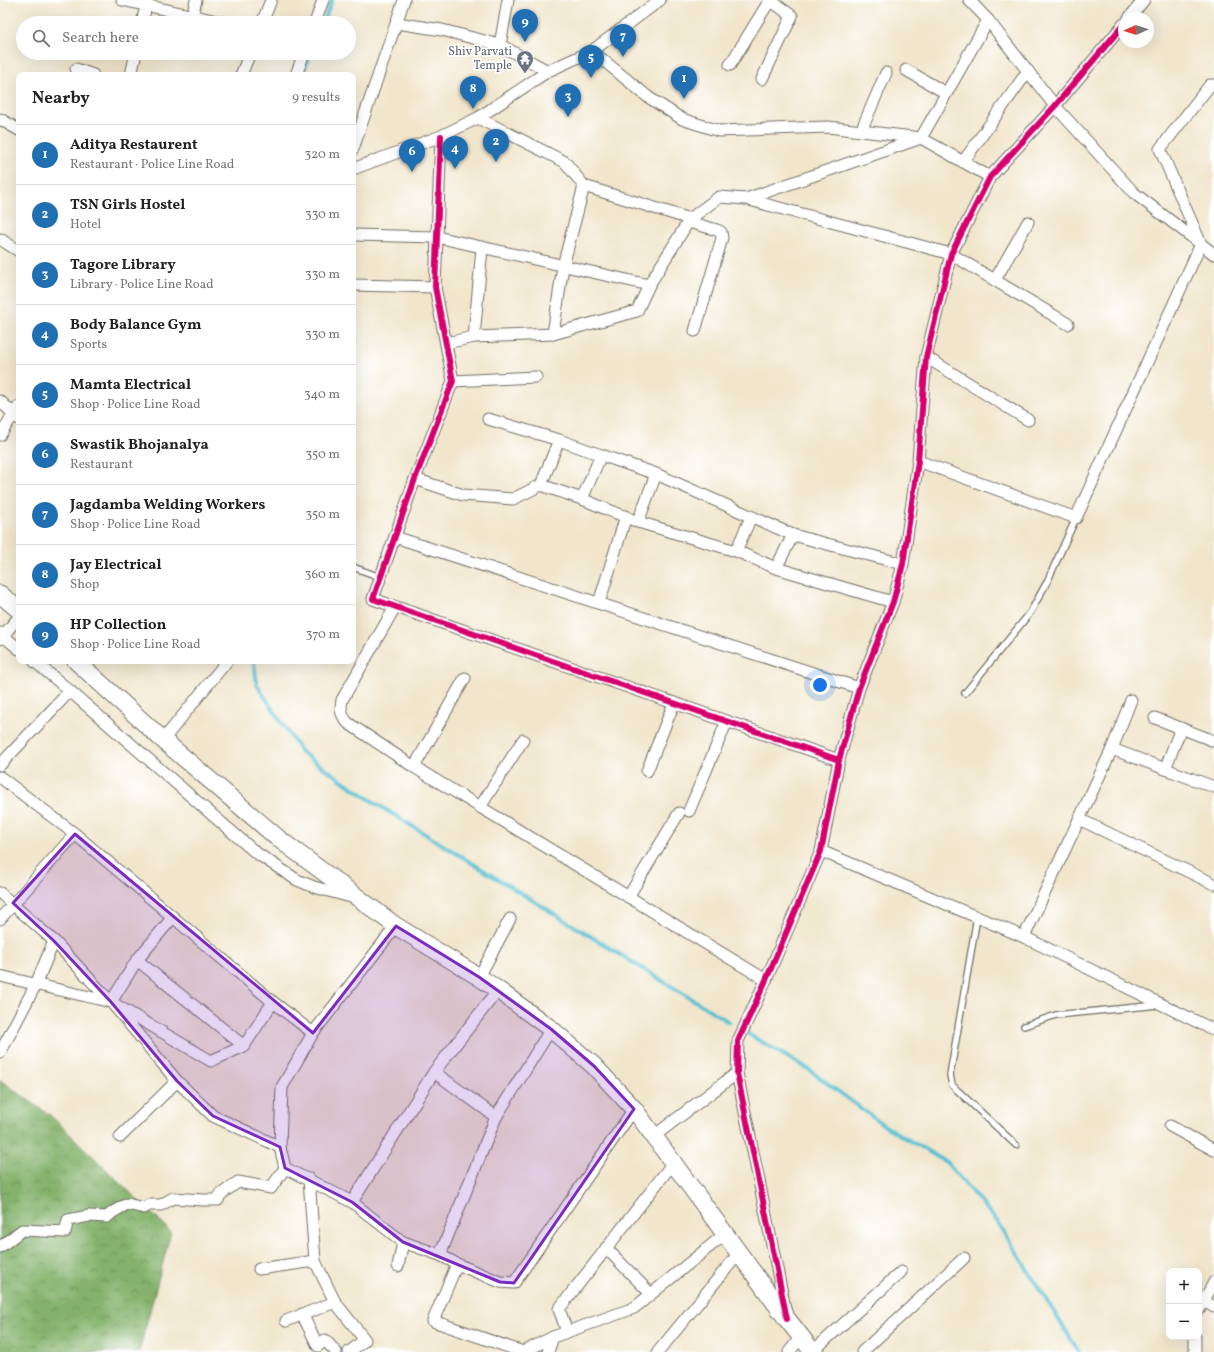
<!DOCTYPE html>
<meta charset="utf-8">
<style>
:root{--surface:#fff;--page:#f6f6f6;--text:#222;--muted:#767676;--line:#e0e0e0;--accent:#1f6fb2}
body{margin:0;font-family:Vollkorn,serif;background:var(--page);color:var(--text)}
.controls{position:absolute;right:12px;bottom:12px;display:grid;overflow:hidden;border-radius:8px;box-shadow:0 4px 16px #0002}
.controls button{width:36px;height:36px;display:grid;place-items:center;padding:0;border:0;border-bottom:1px solid var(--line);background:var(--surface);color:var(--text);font:20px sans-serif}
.compass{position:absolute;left:1118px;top:12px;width:36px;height:36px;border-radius:50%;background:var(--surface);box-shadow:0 4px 16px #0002;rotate:267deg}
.you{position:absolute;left:820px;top:685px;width:14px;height:14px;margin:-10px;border:3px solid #fff;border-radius:50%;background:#1a73e8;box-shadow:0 0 0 6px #1a73e833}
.badge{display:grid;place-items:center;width:26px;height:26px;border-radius:50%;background:var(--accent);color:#fff;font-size:13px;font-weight:700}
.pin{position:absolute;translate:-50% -33px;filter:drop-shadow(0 1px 2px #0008)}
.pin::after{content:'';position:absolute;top:21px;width:14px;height:12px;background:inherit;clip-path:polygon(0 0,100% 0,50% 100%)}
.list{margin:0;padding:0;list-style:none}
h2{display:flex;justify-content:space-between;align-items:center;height:52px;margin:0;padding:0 16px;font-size:17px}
h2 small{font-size:13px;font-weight:400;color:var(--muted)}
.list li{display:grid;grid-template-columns:26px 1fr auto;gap:12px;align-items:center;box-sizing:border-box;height:60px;padding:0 16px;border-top:1px solid var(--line)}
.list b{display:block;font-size:15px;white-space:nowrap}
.list p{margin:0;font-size:13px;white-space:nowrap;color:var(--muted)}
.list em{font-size:13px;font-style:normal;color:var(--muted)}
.icon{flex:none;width:22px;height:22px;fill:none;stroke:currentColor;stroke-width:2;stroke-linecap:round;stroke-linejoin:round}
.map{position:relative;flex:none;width:1214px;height:1352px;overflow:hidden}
.search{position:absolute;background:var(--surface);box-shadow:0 4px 16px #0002;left:16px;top:16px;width:340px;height:44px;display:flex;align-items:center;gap:10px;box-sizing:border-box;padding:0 14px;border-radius:22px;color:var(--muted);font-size:15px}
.panel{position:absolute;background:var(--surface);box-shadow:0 4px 16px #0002;left:16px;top:72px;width:340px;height:592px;border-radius:8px}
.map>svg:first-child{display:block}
.forest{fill:url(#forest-crowns);stroke:#586e4c}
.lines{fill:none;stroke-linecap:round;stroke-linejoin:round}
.stream{stroke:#55bfd1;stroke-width:4}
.service-casing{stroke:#706c63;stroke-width:8}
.minor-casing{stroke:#706c63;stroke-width:13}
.primary-casing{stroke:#706c63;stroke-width:19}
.service{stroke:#fff;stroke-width:5.5}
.minor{stroke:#fff;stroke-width:11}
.primary{stroke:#fff;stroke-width:17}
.cycleway-casing{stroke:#fff;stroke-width:8}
.cycleway{stroke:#d6006c;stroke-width:6}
.marked{fill:#7b2cbf;fill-opacity:0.2;stroke:#7b2cbf;stroke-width:3;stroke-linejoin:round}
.labels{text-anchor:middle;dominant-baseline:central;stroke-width:3.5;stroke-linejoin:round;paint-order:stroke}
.worship-label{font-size:12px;fill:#5b616d;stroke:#fff;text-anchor:end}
</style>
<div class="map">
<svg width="1214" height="1352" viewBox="0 0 1214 1352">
<defs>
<pattern id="forest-crowns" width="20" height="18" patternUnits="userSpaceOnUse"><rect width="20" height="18" fill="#84b26c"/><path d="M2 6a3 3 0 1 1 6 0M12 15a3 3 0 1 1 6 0" fill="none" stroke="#6c9159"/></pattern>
</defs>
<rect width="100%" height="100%" fill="#fff"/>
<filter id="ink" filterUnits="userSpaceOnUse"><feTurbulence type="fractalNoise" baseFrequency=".025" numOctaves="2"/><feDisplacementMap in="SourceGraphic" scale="8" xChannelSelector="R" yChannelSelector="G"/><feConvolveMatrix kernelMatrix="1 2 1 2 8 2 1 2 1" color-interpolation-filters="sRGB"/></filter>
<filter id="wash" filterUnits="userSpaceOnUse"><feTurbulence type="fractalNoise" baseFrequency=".012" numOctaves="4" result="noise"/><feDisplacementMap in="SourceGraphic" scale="16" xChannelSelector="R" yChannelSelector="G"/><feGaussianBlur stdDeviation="0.9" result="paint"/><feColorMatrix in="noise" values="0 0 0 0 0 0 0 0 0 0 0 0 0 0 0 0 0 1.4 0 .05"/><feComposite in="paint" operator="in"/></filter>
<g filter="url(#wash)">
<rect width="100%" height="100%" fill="#f1e6cc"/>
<polygon class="forest" points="0,1080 51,1116 171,1232 139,1352 0,1352"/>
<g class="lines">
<g class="stream">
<polyline points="323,23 332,0"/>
<polyline points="302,75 311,53"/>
<polyline points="254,661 257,685 301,752 375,803 729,1022"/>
<polyline points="748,1034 808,1069 885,1126 946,1162 997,1221 1079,1352"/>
</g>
</g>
</g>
<g filter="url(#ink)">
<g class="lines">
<g class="service-casing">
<g id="service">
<polyline points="353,567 380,577"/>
<polyline points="965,693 1030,613 1047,582 1076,518"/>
<polyline points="977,917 950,1075 952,1085 957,1090 1016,1145"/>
<polyline points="1024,1026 1056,1015 1158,1005"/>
</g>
</g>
<g class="minor-casing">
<g id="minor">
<polyline points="122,0 226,23"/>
<polyline points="969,0 988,20 1055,106 1134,193 1214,254"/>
<polyline points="192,16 196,0"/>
<polyline points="1129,18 1144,0"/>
<polyline points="142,23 146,6"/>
<polyline points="262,23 271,0"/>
<polyline points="315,23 323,0"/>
<polyline points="397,23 442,30 500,45 548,71"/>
<polyline points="500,45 508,0"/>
<polyline points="592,51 648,97 682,119 719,131 828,127 921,138 990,177"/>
<polyline points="730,65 770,0"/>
<polyline points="76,69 93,75"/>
<polyline points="906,70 946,93"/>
<polyline points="131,75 136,53"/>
<polyline points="241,75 250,53"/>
<polyline points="296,75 304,53"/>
<polyline points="762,79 792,16 770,0"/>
<polyline points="478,118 565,162 584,186 690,219"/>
<polyline points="0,119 19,130"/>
<polyline points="861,131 886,73"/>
<polyline points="441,136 435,287 453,381 415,479 373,599 839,760"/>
<polyline points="353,149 404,0"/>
<polyline points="963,162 1028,71"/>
<polyline points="353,169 441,136 478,118 548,71 592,51 660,0"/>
<polyline points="746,199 921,138 988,20"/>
<polyline points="689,222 717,230 721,232 722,238 695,331"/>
<polyline points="353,235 437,237 649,285"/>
<polyline points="0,239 19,251"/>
<polyline points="995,280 1028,222"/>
<polyline points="353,285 435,287"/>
<polyline points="553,334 563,266 584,186"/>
<polyline points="474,337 482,248"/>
<polyline points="446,343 474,337 553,334 637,311 649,285 690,219 719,197 746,199 951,254 1068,324"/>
<polyline points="926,357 1028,420"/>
<polyline points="453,381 536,377"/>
<polyline points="0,401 19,419"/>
<polyline points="0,435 19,406"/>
<polyline points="918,461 1076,518 1201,244 1160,149 1210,85 1214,85"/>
<polyline points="656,474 793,535 776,568 736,551"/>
<polyline points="415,479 463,495 513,499 541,485 559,440 488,419"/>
<polyline points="541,485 582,499 601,455 559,440"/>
<polyline points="582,499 638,522 656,474 601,455"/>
<polyline points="638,522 736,551 751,517"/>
<polyline points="793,535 903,564"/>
<polyline points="395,537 859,688"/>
<polyline points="776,568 893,602"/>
<polyline points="599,603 626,516"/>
<path d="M395,607L342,700C340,710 341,715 348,723L414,767"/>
<polyline points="0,633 19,649"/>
<polyline points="0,639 19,617"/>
<polyline points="34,661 70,691 255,852 297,880 314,887 351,897"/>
<polyline points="465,678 414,767 766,980"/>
<polyline points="1155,718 1214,741"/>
<polyline points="163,740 227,661"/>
<polyline points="1112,749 1214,787"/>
<polyline points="0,765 70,691"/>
<polyline points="1165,769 1181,728"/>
<polyline points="647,771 674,703"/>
<polyline points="0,777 75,834 273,1002 313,1033"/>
<polyline points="480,807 523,740"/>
<polyline points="689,811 727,721"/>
<polyline points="1079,819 1214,884"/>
<polyline points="821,851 1024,937 1214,1030"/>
<polyline points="0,893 54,941 111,1002 177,1081 213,1116 280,1147"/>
<polyline points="628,897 679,813"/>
<polyline points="0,919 75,834"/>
<polyline points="396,926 313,1033 282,1087 280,1147 285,1168 352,1202 403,1242 440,1255 457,1264 500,1282 514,1283 634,1109"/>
<polyline points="1024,937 1112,749 1131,700"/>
<polyline points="137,960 244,1046"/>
<polyline points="0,976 111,1002 211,1061 244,1046 273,1002"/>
<polyline points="479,977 510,919"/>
<polyline points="111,1002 137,960 173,917"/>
<polyline points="0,1053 36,984 54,941"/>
<polyline points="434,1072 496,1117"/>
<polyline points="1170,1126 1214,1150"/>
<polyline points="654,1136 737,1073"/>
<polyline points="120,1137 177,1081"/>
<polyline points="309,1179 315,1261 335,1302 365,1340 349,1352"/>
<polyline points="352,1202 434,1072 498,990"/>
<polyline points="0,1247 22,1230 65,1232 68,1220 89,1216 107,1217 113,1212 127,1204 144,1208 149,1205 161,1205 173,1198 203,1200 218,1200 220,1195 238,1182 271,1188 285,1168"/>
<polyline points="606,1248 651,1294"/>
<polyline points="440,1255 496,1117 551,1029"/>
<polyline points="457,1264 433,1321 523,1352 553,1337 634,1308 725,1234"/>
<polyline points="398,1266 403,1242"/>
<polyline points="259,1269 315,1261"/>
<polyline points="1204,1301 1214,1307"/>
<polyline points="1199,1310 1214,1282"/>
<polyline points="786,1313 737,1073 738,1041 766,980 821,851 839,760 859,688 893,602 903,564 918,461 926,357 951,254 990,177 1055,106 1124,24"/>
<polyline points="302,1314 318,1346 325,1340 336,1352"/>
<polyline points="286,1321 335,1302"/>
<polyline points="567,1332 559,1309 673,1163"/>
<polyline points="548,1352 553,1337"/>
<polyline points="658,1352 739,1253"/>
<polyline points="789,1352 801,1337"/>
<polyline points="812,1352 901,1272"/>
<polyline points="862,1352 964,1258"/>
<polyline points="1195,1352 1195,1337"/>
</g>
</g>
<g class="primary-casing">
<g id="primary">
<polyline points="0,594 19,610"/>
<polyline points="76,661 163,740 279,839 396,926 479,977 498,990 551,1029 594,1066 634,1109 787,1319 813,1352"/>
</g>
</g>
<use href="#service" class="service"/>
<use href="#minor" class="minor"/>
<use href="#primary" class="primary"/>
<g class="cycleway-casing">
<g id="cycleway">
<polyline points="441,136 435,287 453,381 415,479 373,599 839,760"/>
<polyline points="787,1319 737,1073 738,1041 766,980 821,851 839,760 859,688 893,602 903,564 918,461 926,357 951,254 990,177 1055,106 1124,24"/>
</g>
</g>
<use href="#cycleway" class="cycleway"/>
</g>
</g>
<path class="marked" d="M75,834L313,1033L396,926L479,977L551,1029L594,1066L634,1109L514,1283L500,1282L403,1242L352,1202L285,1168L280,1147L213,1116L177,1081L111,1002L54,941L13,903Z"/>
<defs>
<g id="temple-pin" transform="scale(0.9)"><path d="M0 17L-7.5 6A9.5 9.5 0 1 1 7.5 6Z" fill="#6b7280" stroke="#fff"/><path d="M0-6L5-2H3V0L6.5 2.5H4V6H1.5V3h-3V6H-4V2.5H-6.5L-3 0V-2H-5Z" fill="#fff"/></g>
</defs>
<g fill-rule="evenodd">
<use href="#temple-pin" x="525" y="59"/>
</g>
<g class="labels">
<g class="worship-label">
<text x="512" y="52">Shiv Parvati<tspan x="512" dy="14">Temple</tspan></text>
</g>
</g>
</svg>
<div class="controls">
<button>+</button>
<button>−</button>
</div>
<svg class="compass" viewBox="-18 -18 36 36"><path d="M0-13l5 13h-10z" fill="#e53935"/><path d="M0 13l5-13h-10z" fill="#767676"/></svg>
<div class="you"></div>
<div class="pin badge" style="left:684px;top:99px">1</div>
<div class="pin badge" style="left:496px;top:162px">2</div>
<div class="pin badge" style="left:568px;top:117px">3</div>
<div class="pin badge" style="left:455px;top:169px">4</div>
<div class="pin badge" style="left:591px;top:78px">5</div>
<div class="pin badge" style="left:412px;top:172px">6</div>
<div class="pin badge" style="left:623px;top:57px">7</div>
<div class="pin badge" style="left:473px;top:109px">8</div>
<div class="pin badge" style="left:525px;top:42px">9</div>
<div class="search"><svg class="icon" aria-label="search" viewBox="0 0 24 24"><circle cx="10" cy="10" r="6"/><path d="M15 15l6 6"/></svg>Search here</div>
<section class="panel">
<h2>Nearby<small>9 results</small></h2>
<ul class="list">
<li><span class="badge">1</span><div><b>Aditya Restaurent</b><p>Restaurant · Police Line Road</p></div><em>320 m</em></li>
<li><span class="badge">2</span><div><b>TSN Girls Hostel</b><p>Hotel</p></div><em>330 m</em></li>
<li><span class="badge">3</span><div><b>Tagore Library</b><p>Library · Police Line Road</p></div><em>330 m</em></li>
<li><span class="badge">4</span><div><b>Body Balance Gym</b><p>Sports</p></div><em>330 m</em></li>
<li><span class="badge">5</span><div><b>Mamta Electrical</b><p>Shop · Police Line Road</p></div><em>340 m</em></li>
<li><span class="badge">6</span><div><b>Swastik Bhojanalya</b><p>Restaurant</p></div><em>350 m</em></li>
<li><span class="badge">7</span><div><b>Jagdamba Welding Workers</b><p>Shop · Police Line Road</p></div><em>350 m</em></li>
<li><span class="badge">8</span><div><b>Jay Electrical</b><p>Shop</p></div><em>360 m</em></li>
<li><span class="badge">9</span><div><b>HP Collection</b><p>Shop · Police Line Road</p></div><em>370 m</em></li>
</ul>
</section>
</div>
